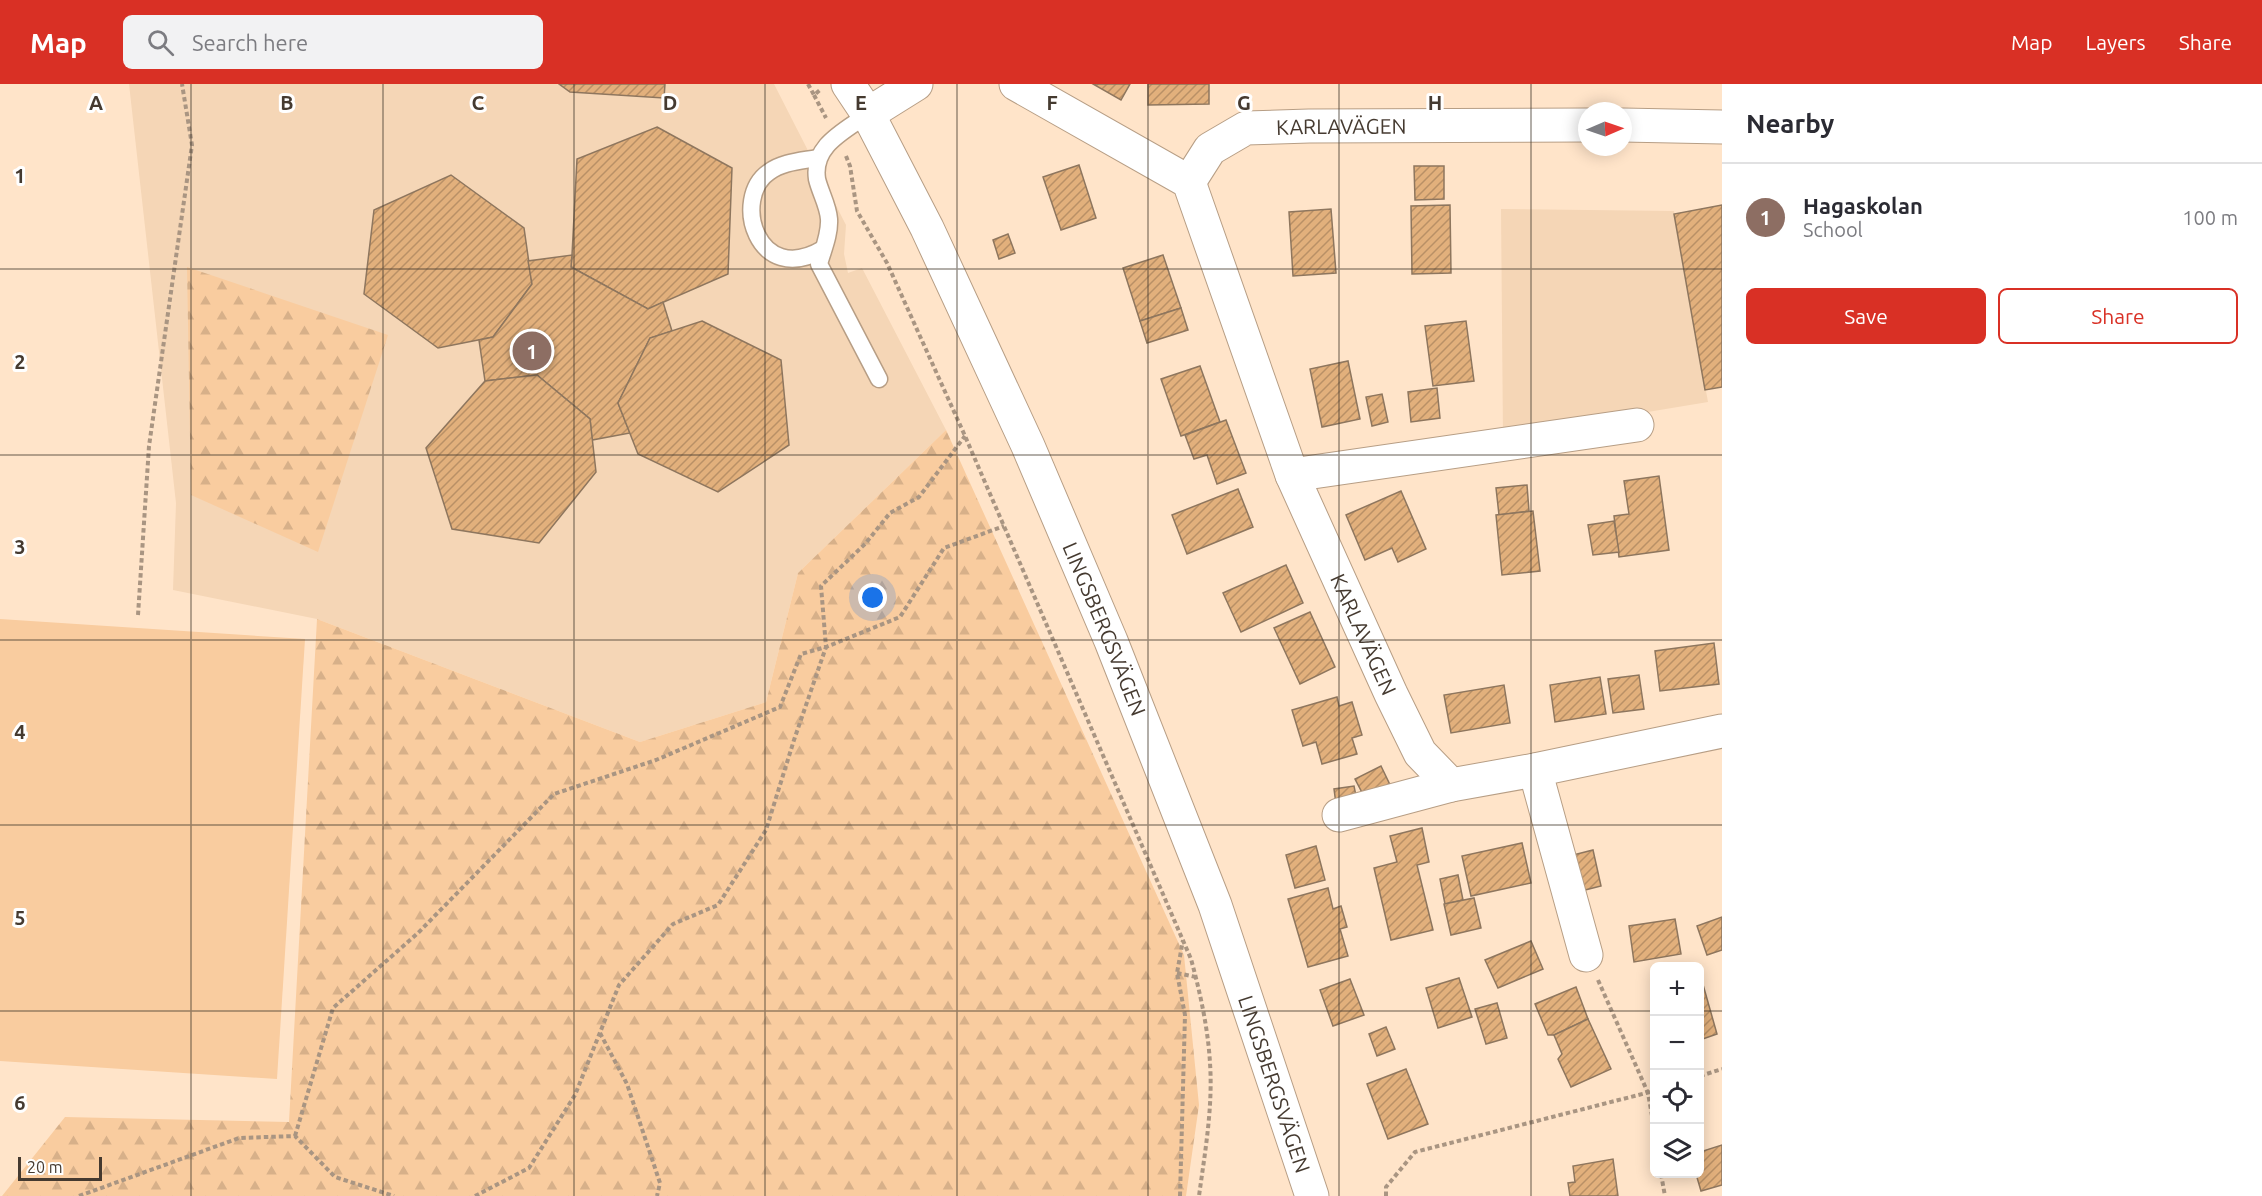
<!DOCTYPE html>
<meta charset="utf-8">
<style>
:root{--surface:#fff;--page:#f2f2f3;--text:#2b2b33;--muted:#7c7c81;--line:#e1e1e2;--accent:#d93025}
body{margin:0;font-family:Ubuntu,sans-serif;background:var(--page);color:var(--text)}
.controls{position:absolute;right:18px;bottom:18px;display:grid;overflow:hidden;border-radius:9px;box-shadow:0 3px 15px #0003}
.controls button{width:54px;height:54px;display:grid;place-items:center;padding:0;border:0;border-bottom:2px solid var(--line);background:var(--surface);color:var(--text);font:30px sans-serif}
.compass{position:absolute;left:1578px;top:18px;width:54px;height:54px;border-radius:50%;background:var(--surface);box-shadow:0 3px 15px #0003;rotate:88deg}
.scale{position:absolute;left:18px;bottom:15px;width:84px;box-sizing:border-box;padding-left:6px;border:3px solid #453a30;border-top:0;font-size:16px;line-height:21px;white-space:nowrap;color:#453a30;-webkit-text-stroke:4px #fff;paint-order:stroke}
.you{position:absolute;left:873px;top:514px;width:21px;height:21px;margin:-15px;border:4px solid #fff;border-radius:50%;background:#1a73e8;box-shadow:0 0 0 9px #1a73e833}
.badge{display:grid;place-items:center;width:39px;height:39px;border-radius:50%;background:var(--accent);color:#fff;font-size:20px;font-weight:700}
.pin{position:absolute;translate:-50% -50%;border:3px solid #fff;box-shadow:0 2px 6px #0006}
.list{margin:0;padding:0;list-style:none}
h2{display:flex;justify-content:space-between;align-items:center;height:78px;margin:0;padding:0 24px;font-size:26px}
h2 small{font-size:20px;font-weight:400;color:var(--muted)}
.list li{display:grid;grid-template-columns:39px 1fr auto;gap:18px;align-items:center;box-sizing:border-box;height:108px;padding:0 24px;border-top:2px solid var(--line)}
.list b{display:block;font-size:22px;white-space:nowrap}
.list p{margin:0;font-size:20px;white-space:nowrap;color:var(--muted)}
.list em{font-size:20px;font-style:normal;color:var(--muted)}
.actions{display:flex;gap:12px;padding:18px 24px}
.actions a{flex:1;padding:14px 0;border:2px solid var(--accent);border-radius:9px;text-align:center;font-size:21px;color:var(--accent)}
.actions .main{background:var(--accent);color:#fff}
.icon{flex:none;width:33px;height:33px;fill:none;stroke:currentColor;stroke-width:2;stroke-linecap:round;stroke-linejoin:round}
.map{position:relative;flex:none;width:1722px;height:1112px;overflow:hidden}
header{display:flex;align-items:center;gap:36px;box-sizing:border-box;height:84px;padding:0 30px;background:var(--accent);color:#fff}
header strong{font-size:28px}
nav{display:flex;gap:33px;margin-inline-start:auto;font-size:21px}
.search{width:420px;height:54px;background:var(--page);display:flex;align-items:center;gap:15px;box-sizing:border-box;padding:0 21px;border-radius:9px;color:var(--muted);font-size:22px}
main{display:flex}
aside{flex:1;background:var(--surface)}
.map>svg:first-child{display:block}
.built{fill:#f5d6b6}
.forest{fill:url(#forest-firs)}
.garden{fill:#f9cc9f}
.building{fill:url(#building-hatch);stroke:#8e765e;stroke-width:1.5}
.lines{fill:none;stroke-linecap:round;stroke-linejoin:round}
.service-casing{stroke:#b79e85;stroke-width:19}
.minor-casing{stroke:#b79e85;stroke-width:35}
.tertiary-casing{stroke:#b79e85;stroke-width:35}
.path{stroke:#a99582;stroke-width:4;stroke-dasharray:4.5 3;stroke-linecap:butt}
.service{stroke:#fff;stroke-width:16}
.minor{stroke:#fff;stroke-width:33}
.tertiary{stroke:#fff;stroke-width:33}
.grid{fill:none;stroke:#453a30;stroke-width:1.5;stroke-opacity:0.55}
.labels{text-anchor:middle;dominant-baseline:central;stroke-width:6;stroke-linejoin:round;paint-order:stroke}
.street-label{font-size:21px;fill:#453a30;stroke:#fff}
.grid-label{font-size:20px;text-anchor:middle;font-weight:bold;fill:#453a30;stroke:#fff;stroke-width:6;stroke-linejoin:round;paint-order:stroke}
</style>
<header>
<strong>Map</strong>
<div class="search"><svg class="icon" aria-label="search" viewBox="0 0 24 24"><circle cx="10" cy="10" r="6"/><path d="M15 15l6 6"/></svg>Search here</div>
<nav><a>Map</a><a>Layers</a><a>Share</a></nav>
</header>
<main>
<div class="map">
<svg width="1722" height="1112" viewBox="0 0 1722 1112">
<defs>
<pattern id="forest-firs" width="22" height="20" patternUnits="userSpaceOnUse" patternTransform="scale(1.5)"><rect width="22" height="20" fill="#f9cc9f"/><path d="M5 1l3.5 6h-7zM16 11l3.5 6h-7z" fill="#d7b089"/></pattern>
<pattern id="building-hatch" width="6" height="6" patternUnits="userSpaceOnUse" patternTransform="scale(1.5)"><rect width="6" height="6" fill="#e2b07c"/><path d="M-1 1l2-2M0 6l6-6M5 7l2-2" fill="none" stroke="#b99066"/></pattern>
</defs>
<rect width="100%" height="100%" fill="#ffe4c9"/>
<g class="built">
<polygon points="129,0 774,0 846,141 844,170 848,189 862,184 946,346 798,489 766,618 640,658 317,535 173,506 176,419"/>
<polygon points="1501,125 1674,127 1708,318 1503,352"/>
</g>
<g class="forest">
<polygon points="187,183 388,251 318,468 191,411"/>
<polygon points="946,346 1184,871 1199,1021 1186,1112 2,1112 65,1033 289,1038 317,535 640,658 766,618 798,489"/>
</g>
<polygon class="garden" points="0,535 305,555 277,995 0,977"/>
<g class="building">
<polygon points="559,0 665,0 664,14 570,8"/>
<polygon points="1093,0 1130,0 1121,16"/>
<polygon points="1148,0 1209,0 1209,20 1148,21"/>
<polygon points="657,43 732,84 728,190 648,225 571,183 572,171 577,75"/>
<polygon points="1079,81 1096,134 1061,146 1043,93"/>
<polygon points="1414,82 1444,82 1444,115 1415,116"/>
<polygon points="451,91 524,144 532,200 493,253 438,264 364,210 374,126"/>
<polygon points="1450,121 1451,189 1412,190 1411,122"/>
<polygon points="1722,121 1722,303 1705,306 1674,130"/>
<polygon points="1331,125 1336,189 1293,192 1289,128"/>
<polygon points="1008,150 1015,169 999,175 993,156"/>
<polygon points="572,171 571,183 648,225 663,218 672,247 650,254 618,319 630,349 592,356 590,335 537,291 485,297 479,256 493,253 532,200 528,177"/>
<polygon points="1163,171 1181,224 1140,237 1123,184"/>
<polygon points="1181,224 1188,246 1147,259 1140,237"/>
<polygon points="702,237 781,276 789,361 718,408 638,370 618,319 650,254"/>
<polygon points="1466,237 1474,297 1433,302 1425,242"/>
<polygon points="1348,277 1360,335 1322,343 1310,285"/>
<polygon points="1200,282 1220,338 1181,352 1161,295"/>
<polygon points="537,291 590,335 596,388 539,459 452,445 426,364 485,297"/>
<polygon points="1437,304 1440,334 1411,338 1408,308"/>
<polygon points="1382,310 1388,338 1372,342 1366,313"/>
<polygon points="1226,336 1246,389 1217,400 1207,371 1194,375 1185,351"/>
<polygon points="1659,392 1669,466 1619,473 1614,432 1629,430 1624,397"/>
<polygon points="1527,401 1529,427 1499,431 1496,404"/>
<polygon points="1238,405 1253,443 1187,470 1172,431"/>
<polygon points="1401,407 1426,465 1398,478 1392,464 1365,476 1346,431"/>
<polygon points="1533,427 1540,487 1502,491 1496,431"/>
<polygon points="1614,437 1619,468 1593,471 1588,441"/>
<polygon points="1286,481 1303,519 1241,548 1223,509"/>
<polygon points="1310,528 1335,583 1300,600 1274,544"/>
<polygon points="1714,559 1719,600 1660,607 1655,567"/>
<polygon points="1639,591 1644,625 1613,629 1608,595"/>
<polygon points="1600,593 1606,630 1555,638 1550,601"/>
<polygon points="1504,601 1510,639 1451,649 1444,611"/>
<polygon points="1337,613 1339,622 1352,618 1362,651 1352,654 1357,670 1322,680 1316,658 1303,662 1292,626"/>
<polygon points="1381,682 1392,705 1367,718 1355,695"/>
<polygon points="1354,702 1357,717 1336,720 1334,705"/>
<polygon points="1422,744 1429,778 1417,781 1433,846 1391,856 1374,784 1397,778 1390,752"/>
<polygon points="1522,759 1531,799 1471,812 1462,772"/>
<polygon points="1316,762 1325,796 1295,804 1286,771"/>
<polygon points="1593,766 1601,802 1581,807 1573,771"/>
<polygon points="1458,791 1463,816 1445,820 1440,795"/>
<polygon points="1328,804 1333,825 1341,822 1347,843 1340,845 1348,872 1308,883 1288,815"/>
<polygon points="1474,814 1481,844 1451,851 1444,820"/>
<polygon points="1722,833 1722,866 1707,871 1697,842"/>
<polygon points="1675,835 1681,870 1634,878 1629,842"/>
<polygon points="1531,857 1543,885 1498,904 1485,876"/>
<polygon points="1700,890 1717,950 1700,956"/>
<polygon points="1459,894 1472,933 1438,944 1426,904"/>
<polygon points="1350,895 1364,931 1333,942 1320,906"/>
<polygon points="1576,903 1588,935 1554,951 1548,951 1535,920"/>
<polygon points="1497,919 1507,954 1486,960 1475,925"/>
<polygon points="1588,935 1611,985 1571,1003 1558,975 1562,970 1554,951"/>
<polygon points="1386,943 1395,965 1377,972 1369,950"/>
<polygon points="1406,985 1428,1040 1388,1055 1367,1000"/>
<polygon points="1722,1061 1722,1101 1701,1107 1696,1090 1700,1090 1700,1068"/>
<polygon points="1613,1075 1618,1112 1570,1112 1568,1099 1575,1098 1573,1082"/>
</g>
<g class="lines">
<g class="service-casing">
<g id="service">
<path d="M868,30C845,47 812,61 817,95C820,108 828,121 829,135C830,150 823,166 819,180L879,295"/>
<path d="M817,74C801,77 782,78 769,88C731,114 757,204 823,165"/>
</g>
</g>
<g class="minor-casing">
<g id="minor">
<path id="s1" d="M1016,0L1189,98L1292,391L1391,610L1420,669L1451,701L1535,686L1722,647"/>
<polyline points="868,30 916,0"/>
<polyline points="1623,41 1722,43"/>
<path id="s2" d="M1189,98L1210,65L1246,44L1309,42L1587,41"/>
<polyline points="1292,391 1637,341"/>
<polyline points="1535,686 1586,871"/>
<polyline points="1339,731 1451,701"/>
</g>
</g>
<g class="tertiary-casing">
<g id="tertiary">
<path id="s3" d="M848,0L868,30L927,144L1028,362L1111,557L1215,821L1312,1112"/>
</g>
</g>
<g class="path">
<polyline points="808,0 814,11 820,6"/>
<polyline points="814,11 826,34"/>
<path d="M846,72L850,82L857,127L887,179L965,352L1191,875C1200,908 1208,944 1210,979C1213,1023 1205,1068 1199,1112"/>
<polyline points="138,531 149,362 192,61 182,0"/>
<polyline points="1177,889 1196,893"/>
<polyline points="1598,896 1648,1009 1654,1043"/>
<polyline points="600,949 627,1000 660,1099 657,1112"/>
<polyline points="1700,992 1722,985"/>
<polyline points="295,1052 333,924 418,849 554,710 656,676 780,623 801,570 826,563 900,533 944,464 1004,442"/>
<polyline points="1661,1090 1665,1112"/>
<polyline points="79,1112 239,1054 295,1052 335,1093 394,1112"/>
<polyline points="475,1112 529,1084 575,1011 619,901 673,840 718,821 766,746 794,656 826,563 821,502 865,460 890,429 919,413 965,352"/>
<polyline points="1180,1112 1185,931 1177,889 1183,856"/>
<polyline points="1386,1112 1386,1103 1415,1068 1654,1007"/>
</g>
<use href="#service" class="service"/>
<use href="#minor" class="minor"/>
<use href="#tertiary" class="tertiary"/>
</g>
<path class="grid" d="M191,0V1112M383,0V1112M574,0V1112M765,0V1112M957,0V1112M1148,0V1112M1339,0V1112M1531,0V1112M0,185H1722M0,371H1722M0,556H1722M0,741H1722M0,927H1654M1700,927H1722"/>
<g class="labels">
<g class="street-label">
<text stroke="none"><textPath href="#s2" startOffset="176">KARLAVÄGEN</textPath></text>
<text stroke="none"><textPath href="#s3" startOffset="603">LINGSBERGSVÄGEN</textPath></text>
<text stroke="none"><textPath href="#s1" startOffset="684">KARLAVÄGEN</textPath></text>
<text stroke="none"><textPath href="#s3" startOffset="1089">LINGSBERGSVÄGEN</textPath></text>
</g>
</g>
<g class="grid-label">
<text x="96" y="26">A</text>
<text x="287" y="26">B</text>
<text x="478" y="26">C</text>
<text x="670" y="26">D</text>
<text x="861" y="26">E</text>
<text x="1052" y="26">F</text>
<text x="1244" y="26">G</text>
<text x="1435" y="26">H</text>
<text x="20" y="99">1</text>
<text x="20" y="285">2</text>
<text x="20" y="470">3</text>
<text x="20" y="655">4</text>
<text x="20" y="841">5</text>
<text x="20" y="1026">6</text>
</g>
</svg>
<div class="controls">
<button>+</button>
<button>−</button>
<button><svg class="icon" aria-label="locate" viewBox="0 0 24 24"><circle cx="12" cy="12" r="6"/><path d="M12 2v4M12 18v4M2 12h4M18 12h4"/></svg></button>
<button><svg class="icon" aria-label="layers" viewBox="0 0 24 24"><path d="M12 4l9 5-9 5-9-5zM3 14l9 5 9-5"/></svg></button>
</div>
<svg class="compass" viewBox="-18 -18 36 36"><path d="M0-13l5 13h-10z" fill="#e53935"/><path d="M0 13l5-13h-10z" fill="#7c7c81"/></svg>
<div class="scale">20 m</div>
<div class="you"></div>
<div class="pin badge" style="left:532px;top:267px;background:#8d6e63">1</div>
</div>
<aside>
<h2>Nearby<small></small></h2>
<ul class="list">
<li><span class="badge" style="background:#8d6e63">1</span><div><b>Hagaskolan</b><p>School</p></div><em>100 m</em></li>
</ul>
<div class="actions"><a class="main">Save</a><a>Share</a></div>
</aside>
</main>
